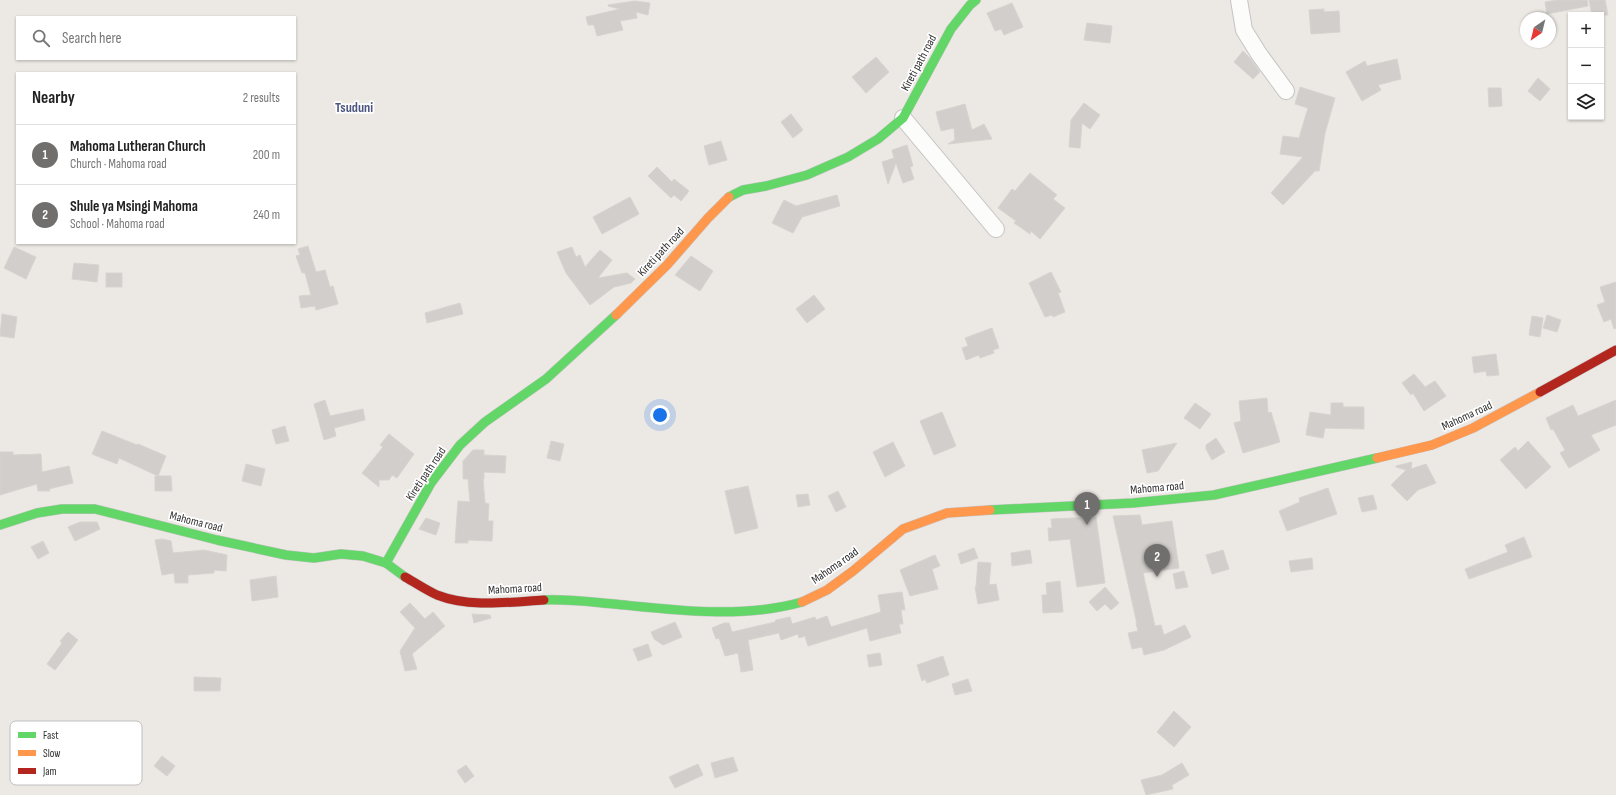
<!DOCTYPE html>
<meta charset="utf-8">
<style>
:root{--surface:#fff;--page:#f2f2f2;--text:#222;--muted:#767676;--line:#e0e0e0;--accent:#706f6e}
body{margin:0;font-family:"Sofia Sans Condensed",sans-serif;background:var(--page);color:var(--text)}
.controls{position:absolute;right:12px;top:12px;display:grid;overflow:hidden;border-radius:0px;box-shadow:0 1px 3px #0004}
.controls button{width:36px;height:36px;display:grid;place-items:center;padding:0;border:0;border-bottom:1px solid var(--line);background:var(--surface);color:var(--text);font:20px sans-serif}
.compass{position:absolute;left:1520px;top:12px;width:36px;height:36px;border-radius:50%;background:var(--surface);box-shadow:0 1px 3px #0004;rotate:215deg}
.you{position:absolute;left:660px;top:415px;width:14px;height:14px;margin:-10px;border:3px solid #fff;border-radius:50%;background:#1a73e8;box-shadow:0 0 0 6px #1a73e833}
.badge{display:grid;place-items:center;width:26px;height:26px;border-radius:50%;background:var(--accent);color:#fff;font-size:13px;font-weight:700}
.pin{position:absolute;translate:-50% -33px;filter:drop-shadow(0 1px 2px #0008)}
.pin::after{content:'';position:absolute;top:21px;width:14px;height:12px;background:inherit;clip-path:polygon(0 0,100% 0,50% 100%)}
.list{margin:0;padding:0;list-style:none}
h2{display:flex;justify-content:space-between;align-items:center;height:52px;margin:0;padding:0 16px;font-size:17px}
h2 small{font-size:13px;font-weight:400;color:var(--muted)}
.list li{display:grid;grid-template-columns:26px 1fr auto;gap:12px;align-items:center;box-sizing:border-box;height:60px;padding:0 16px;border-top:1px solid var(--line)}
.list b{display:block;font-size:15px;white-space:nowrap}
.list p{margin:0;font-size:13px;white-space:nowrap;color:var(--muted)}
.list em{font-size:13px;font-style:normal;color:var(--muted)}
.icon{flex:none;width:22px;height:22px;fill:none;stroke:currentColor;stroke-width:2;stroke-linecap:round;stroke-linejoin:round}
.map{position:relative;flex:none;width:1616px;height:795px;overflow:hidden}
.search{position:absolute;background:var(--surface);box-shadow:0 1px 3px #0004;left:16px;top:16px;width:280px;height:44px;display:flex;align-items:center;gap:10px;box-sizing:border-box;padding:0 14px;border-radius:0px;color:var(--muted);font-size:15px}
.panel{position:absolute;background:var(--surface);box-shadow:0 1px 3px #0004;left:16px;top:72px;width:280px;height:172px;border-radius:0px}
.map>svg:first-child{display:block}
.building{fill:#d1cecb;stroke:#d7d4d0}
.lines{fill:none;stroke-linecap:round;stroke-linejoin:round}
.street-casing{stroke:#c5c4c5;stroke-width:18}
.fast-casing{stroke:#c5c4c5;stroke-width:10}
.slow-casing{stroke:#c5c4c5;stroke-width:10}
.jam-casing{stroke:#c5c4c5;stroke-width:10}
.street{stroke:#fcfcfb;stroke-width:16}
.fast{stroke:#63d668;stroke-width:9}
.slow{stroke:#ff974d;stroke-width:9}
.jam{stroke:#b3261e;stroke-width:9}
.labels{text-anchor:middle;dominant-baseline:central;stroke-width:3.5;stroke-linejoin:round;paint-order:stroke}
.street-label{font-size:12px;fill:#2e2e2e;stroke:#fff}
.quarter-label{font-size:14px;font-weight:bold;fill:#4d5680;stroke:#fff}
.key{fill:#fff;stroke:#c0c0c0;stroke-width:1}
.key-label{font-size:11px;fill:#2e2e2e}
</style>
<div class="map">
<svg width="1616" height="795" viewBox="0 0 1616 795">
<rect width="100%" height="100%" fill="#ece8e4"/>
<g class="building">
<polygon points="1558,0 1587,0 1588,6 1547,14 1545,2"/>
<polygon points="1589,0 1605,0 1608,15 1592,15"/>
<polygon points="635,1 650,3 648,15 636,12 637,18 620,21 623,30 597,36 594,25 588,25 586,17 620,9 608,6 608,5"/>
<polygon points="1012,3 1023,27 1004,35 1001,29 995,31 987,13"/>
<polygon points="1324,9 1324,12 1339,11 1340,32 1311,34 1309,10"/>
<polygon points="1087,23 1112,26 1110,43 1084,40"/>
<polygon points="1243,51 1250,58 1260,72 1253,79 1234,62"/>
<polygon points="876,57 889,72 866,93 852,77"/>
<polygon points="1397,59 1401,79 1378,85 1381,90 1362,101 1346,72 1365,61 1367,66"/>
<polygon points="1538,78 1550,89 1540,101 1528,91"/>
<polygon points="1300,87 1335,98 1325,133 1319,171 1315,171 1283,205 1271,193 1303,157 1280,154 1283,136 1299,138 1308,108 1295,104"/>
<polygon points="1488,88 1501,88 1502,106 1489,107"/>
<polygon points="1084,103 1100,115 1090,129 1082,123 1080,148 1069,147 1071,120"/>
<polygon points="965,104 972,130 984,124 992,139 948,144 955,140 954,128 941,131 936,112"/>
<polygon points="791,114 803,130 793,138 781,122"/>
<polygon points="721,141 727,160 709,165 704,146"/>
<polygon points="907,145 913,166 910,167 914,179 903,183 896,163 888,184 882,162 894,158 892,150"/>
<polygon points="657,167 672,182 674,179 689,191 681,201 674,195 671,198 648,176"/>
<polygon points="1030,173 1057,195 1053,199 1065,208 1040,239 1031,231 1030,234 1014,223 1016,221 998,208 1012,189 1015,191"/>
<polygon points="837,195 840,206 802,217 793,233 772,223 784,200 796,206"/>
<polygon points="630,197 639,214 602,234 593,217"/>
<polygon points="308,246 316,272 325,270 330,287 333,286 338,304 316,310 315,306 301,308 299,296 311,295 305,273 302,273 296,256 300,255 298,249"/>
<polygon points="14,247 36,257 26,279 4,268"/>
<polygon points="572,247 576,257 580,255 585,267 600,250 612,260 598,278 627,273 635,279 631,283 614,287 590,305 566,273 557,252"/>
<polygon points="691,256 713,271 700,291 675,275"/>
<polygon points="74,263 99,265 97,282 72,279"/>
<polygon points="1051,272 1061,292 1058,293 1065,312 1053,317 1052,315 1045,317 1029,283"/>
<rect x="106" y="273" width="16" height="14"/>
<polygon points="1616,282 1616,328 1614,329 1611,319 1604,322 1597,305 1605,302 1600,287"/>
<polygon points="814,295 825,309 807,323 796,309"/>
<polygon points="460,303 463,314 427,323 425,313"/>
<polygon points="2,314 17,317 14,338 0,336"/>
<polygon points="1547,315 1561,320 1557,332 1543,328"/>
<polygon points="1532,316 1543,318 1540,337 1529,335"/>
<polygon points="992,328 999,348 993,350 994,353 980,358 979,355 966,360 962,348 968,346 965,338"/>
<polygon points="1496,354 1499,375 1487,376 1486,371 1474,373 1472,357"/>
<polygon points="1414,374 1425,387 1435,381 1446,396 1424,411 1413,393 1411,395 1402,383"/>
<polygon points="1267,398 1268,413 1271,412 1280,442 1243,453 1234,423 1241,421 1239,401"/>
<polygon points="325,400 330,416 363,409 365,420 334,428 336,436 324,440 314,404"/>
<polygon points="1616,400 1616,425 1591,435 1600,450 1569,468 1560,453 1565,450 1553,429 1551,430 1546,418 1573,405 1578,416"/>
<polygon points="1195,403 1211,414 1200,429 1184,418"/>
<polygon points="1331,403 1343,403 1343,407 1364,407 1364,429 1325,428 1323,438 1306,435 1310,412 1331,415"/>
<polygon points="942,412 956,446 934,455 920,421"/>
<polygon points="285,426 289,441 276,444 272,430"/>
<polygon points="102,431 137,445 138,444 166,456 158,476 119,458 117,464 92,454"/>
<polygon points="389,434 414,454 397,478 392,475 389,480 379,480 379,487 362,473 383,447 380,445"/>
<polygon points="1216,438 1225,452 1212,460 1206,449 1206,445"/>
<polygon points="551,441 564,444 560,461 547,458"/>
<polygon points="1528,441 1551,467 1526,489 1500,460 1515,447 1518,451"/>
<polygon points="893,442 905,466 885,477 873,452"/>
<polygon points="1177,443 1158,471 1147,473 1142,450"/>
<polygon points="473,450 484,450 484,455 506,456 505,473 484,472 484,479 483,479 485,503 489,504 488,521 493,521 492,541 468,540 468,543 455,543 458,501 470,502 468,479 463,479 463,461"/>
<polygon points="0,452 13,452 13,455 41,454 42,472 69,466 73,483 49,489 50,491 38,491 37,484 0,495"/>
<polygon points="1412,462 1411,469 1426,464 1436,483 1418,490 1407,501 1391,485 1406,470 1396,467 1396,466"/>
<polygon points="246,464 265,469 261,486 242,481"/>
<polygon points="155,476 171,476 172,491 155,491"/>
<polygon points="748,486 758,528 735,534 725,491"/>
<polygon points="1328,488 1337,514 1287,531 1279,511 1300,502 1299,498"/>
<polygon points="838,491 846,507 836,512 828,496"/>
<polygon points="808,494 810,505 798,507 796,495"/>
<polygon points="1373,495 1377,509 1362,512 1358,498"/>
<polygon points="1140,515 1142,525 1172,521 1179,568 1143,573 1155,626 1161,625 1164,635 1185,625 1191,637 1164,650 1144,655 1142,647 1132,649 1128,633 1138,631 1136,623 1137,624 1113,516"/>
<polygon points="1096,517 1105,583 1077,587 1070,539 1049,541 1048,528 1052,528 1051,519"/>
<polygon points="426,518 440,523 436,535 419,529"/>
<polygon points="80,522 97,522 100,529 75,541 68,527"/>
<polygon points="1524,537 1532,557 1469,579 1465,569 1508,552 1505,545"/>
<polygon points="162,539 171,541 173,553 204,550 227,555 226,571 214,570 214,573 188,575 188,583 175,583 174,573 162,575 155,540"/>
<polygon points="43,541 49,553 38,559 31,547"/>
<polygon points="974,548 978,558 961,564 958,554"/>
<polygon points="1030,550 1032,563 1012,566 1011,553"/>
<polygon points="1223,550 1229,569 1212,574 1206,555"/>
<polygon points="935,555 940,566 932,569 938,589 910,596 900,570"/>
<polygon points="1312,558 1313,569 1291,572 1289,561"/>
<polygon points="978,562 991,563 989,585 996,584 999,600 978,604 975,587 976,587"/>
<polygon points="1184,571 1188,587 1176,589 1173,574"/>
<polygon points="276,576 278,597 252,601 250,580"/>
<polygon points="1060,581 1063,612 1043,613 1042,595 1047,595 1046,583"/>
<polygon points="1105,587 1119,603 1111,610 1105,604 1097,611 1089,602"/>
<polygon points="902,592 905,610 901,610 903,624 899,624 901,633 870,641 867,628 808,646 805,636 799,638 798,634 781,640 779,633 748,640 753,670 741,672 738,653 725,656 719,638 716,639 712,628 724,623 729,623 732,632 775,622 775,621 776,620 790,617 792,624 815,617 816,620 827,616 831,627 881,612 878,595"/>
<polygon points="410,603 425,619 433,612 445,626 412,654 417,669 405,671 400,651 415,628 400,612"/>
<polygon points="472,614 490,615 491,618 474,623"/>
<polygon points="675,622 682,637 663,645 654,639 651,632"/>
<polygon points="68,632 78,640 55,670 47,664 62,643 60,641"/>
<polygon points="648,644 652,656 638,661 633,649"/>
<polygon points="880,653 882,665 869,667 867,655"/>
<polygon points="943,656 949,675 927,683 925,679 922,681 917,665"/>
<polygon points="194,677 221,678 220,691 194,691"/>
<polygon points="968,679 972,691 955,695 952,684"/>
<polygon points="1174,711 1191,727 1174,747 1157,732"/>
<polygon points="162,756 175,766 167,776 154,766"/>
<polygon points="733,757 738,771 715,778 711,763"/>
<polygon points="1182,763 1189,775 1172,785 1173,789 1146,795 1141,780 1162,775"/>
<polygon points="698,764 703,775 675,788 669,777"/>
<polygon points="466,765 474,776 465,783 457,771"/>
</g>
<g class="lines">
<g class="street-casing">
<g id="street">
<polyline points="1239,0 1244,30 1259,54 1286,91"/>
<polyline points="903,118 996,229"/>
</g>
</g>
<g class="fast-casing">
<g id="fast">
<polyline points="729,197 743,190 766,186 807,175 848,157 878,139 903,118 951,29 970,5 976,0"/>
<polyline points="990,510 1133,503 1214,495 1377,458"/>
<polyline points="0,525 37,513 62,509 95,509 217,540 286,555 314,558 341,554 363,556 386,563 405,577"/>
<polyline points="386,563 431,483 460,445 485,422 546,379 616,315"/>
<path d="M544,600C568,599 591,602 614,604C675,610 742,619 802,602"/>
</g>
</g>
<g class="slow-casing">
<g id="slow">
<polyline points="616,315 667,265 708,218 729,197"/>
<polyline points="1377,458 1432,445 1473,428 1540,392"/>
<polyline points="802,602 827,590 853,571 903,529 947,513 990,510"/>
</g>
</g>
<g class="jam-casing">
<g id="jam">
<polyline points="1540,392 1616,350"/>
<path d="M405,577C416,583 426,590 437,595C470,608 510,602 544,600"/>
</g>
</g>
<use href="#street" class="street"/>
<use href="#fast" class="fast"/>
<use href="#slow" class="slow"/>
<use href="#jam" class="jam"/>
</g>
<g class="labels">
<g class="street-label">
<text transform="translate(919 63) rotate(-62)">Kireti path road</text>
<text transform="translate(661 252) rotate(-47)">Kireti path road</text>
<text transform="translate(1467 416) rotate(-25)">Mahoma road</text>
<text transform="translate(426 474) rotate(-56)">Kireti path road</text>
<text transform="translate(1157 488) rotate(-5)">Mahoma road</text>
<text transform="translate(196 522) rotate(14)">Mahoma road</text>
<text transform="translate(835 566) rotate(-35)">Mahoma road</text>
<text transform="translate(515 589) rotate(-3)">Mahoma road</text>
</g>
<g class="quarter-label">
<text x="354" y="107">Tsuduni</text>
</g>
</g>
<rect x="10" y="721" width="132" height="64" rx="6" class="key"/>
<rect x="18" y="732" width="18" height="6" fill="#63d668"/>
<rect x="18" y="750" width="18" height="6" fill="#ff974d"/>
<rect x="18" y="768" width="18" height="6" fill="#b3261e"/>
<g class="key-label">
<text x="43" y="739">Fast</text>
<text x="43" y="757">Slow</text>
<text x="43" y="775">Jam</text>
</g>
</svg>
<div class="controls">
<button>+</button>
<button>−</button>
<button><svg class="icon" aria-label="layers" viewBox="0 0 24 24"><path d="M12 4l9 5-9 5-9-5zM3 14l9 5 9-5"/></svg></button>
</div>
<svg class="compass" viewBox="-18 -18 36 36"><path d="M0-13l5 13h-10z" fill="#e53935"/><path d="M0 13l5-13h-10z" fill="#767676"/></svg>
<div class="you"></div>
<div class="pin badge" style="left:1087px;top:525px">1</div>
<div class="pin badge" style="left:1157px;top:577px">2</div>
<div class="search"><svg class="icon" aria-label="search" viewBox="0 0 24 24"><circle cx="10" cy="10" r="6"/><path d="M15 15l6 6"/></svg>Search here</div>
<section class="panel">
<h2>Nearby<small>2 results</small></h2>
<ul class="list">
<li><span class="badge">1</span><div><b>Mahoma Lutheran Church</b><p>Church · Mahoma road</p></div><em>200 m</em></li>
<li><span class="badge">2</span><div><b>Shule ya Msingi Mahoma</b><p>School · Mahoma road</p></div><em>240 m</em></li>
</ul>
</section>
</div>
